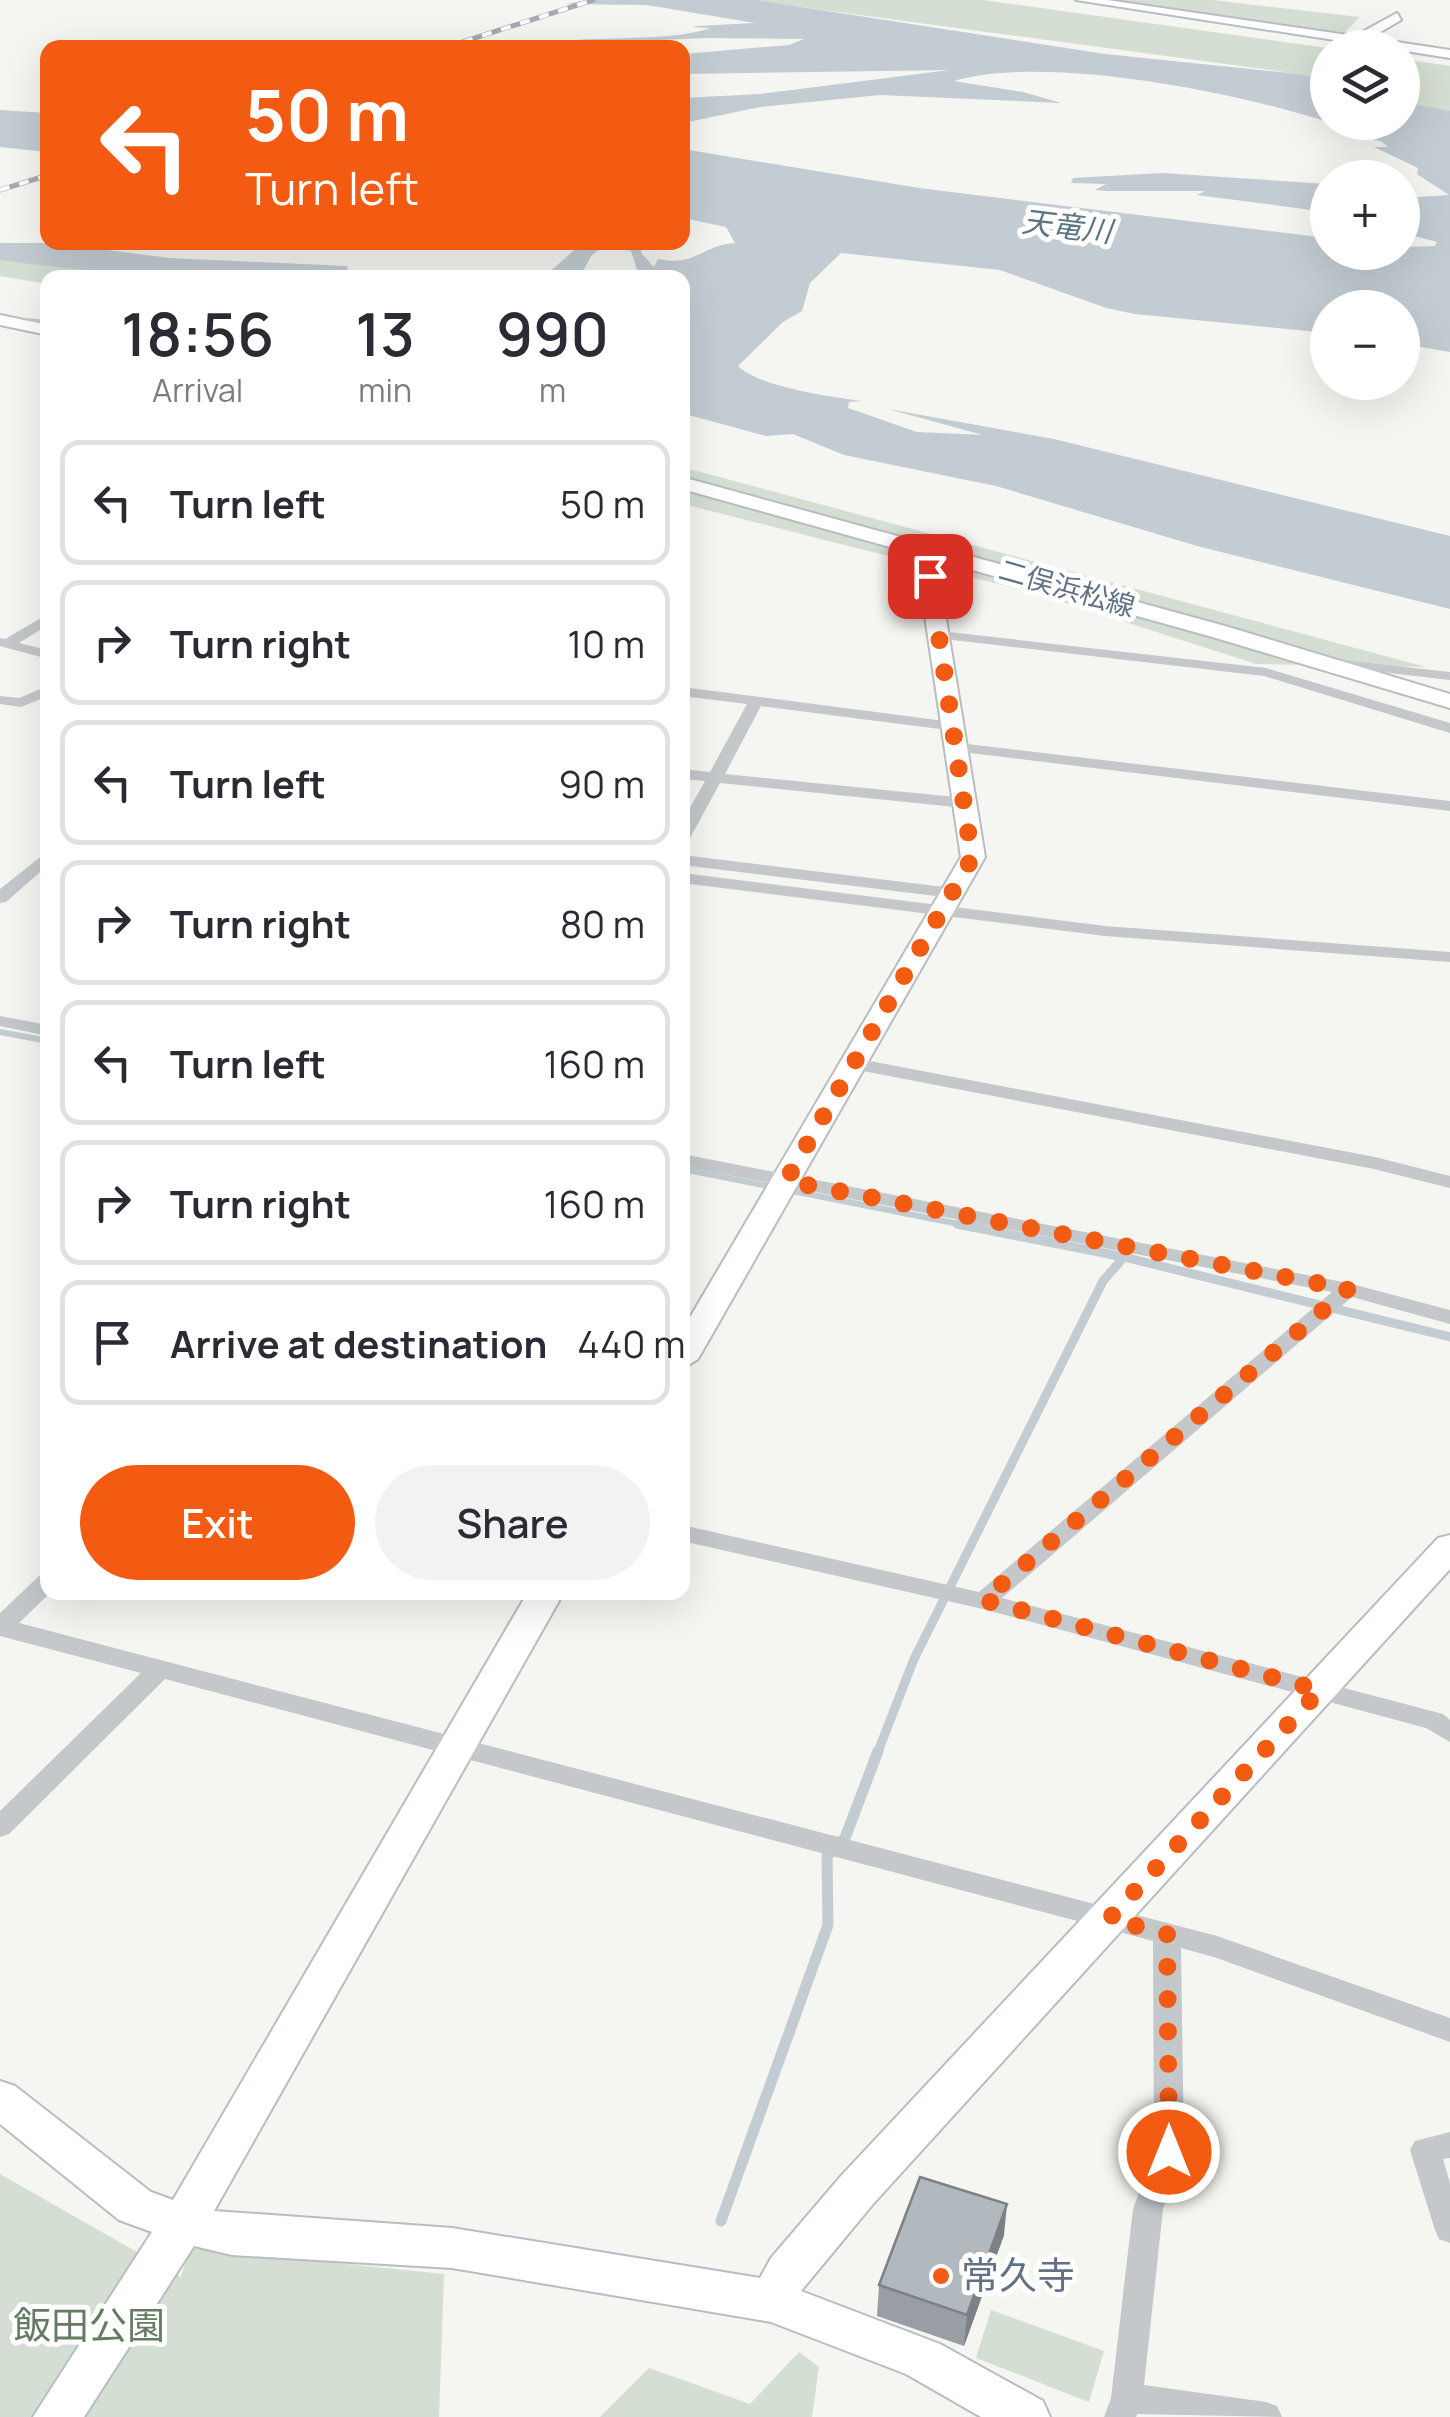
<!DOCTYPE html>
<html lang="en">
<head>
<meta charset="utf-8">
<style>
	body { margin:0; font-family:Manrope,"Noto Sans JP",sans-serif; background:#f2f2f3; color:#2b2b33; height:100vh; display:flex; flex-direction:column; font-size:38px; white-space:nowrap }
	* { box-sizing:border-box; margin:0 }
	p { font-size:32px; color:#7c7c81 }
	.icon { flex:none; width:55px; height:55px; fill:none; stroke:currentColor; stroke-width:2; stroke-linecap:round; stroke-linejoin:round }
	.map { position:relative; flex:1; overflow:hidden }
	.side { position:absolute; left:40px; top:270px; width:650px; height:1330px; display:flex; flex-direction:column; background:#fff; border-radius:20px; box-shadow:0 10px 40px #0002 }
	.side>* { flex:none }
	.hud { position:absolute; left:40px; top:40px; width:650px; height:210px; border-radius:20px; box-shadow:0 10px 40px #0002; background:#f45b12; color:#fff; overflow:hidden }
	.buttons { position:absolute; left:1310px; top:30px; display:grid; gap:20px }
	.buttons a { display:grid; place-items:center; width:110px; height:110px; border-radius:50%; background:#fff; box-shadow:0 10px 40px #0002; font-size:50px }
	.pin { position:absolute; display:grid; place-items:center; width:85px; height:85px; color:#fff; margin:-42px; border-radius:20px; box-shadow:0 5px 15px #0006 }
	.me { position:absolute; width:110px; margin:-55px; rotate:0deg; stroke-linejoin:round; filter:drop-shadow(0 0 8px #0008) }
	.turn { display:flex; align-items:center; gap:35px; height:210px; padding:0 40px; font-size:45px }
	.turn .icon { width:130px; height:130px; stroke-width:2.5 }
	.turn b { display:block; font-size:70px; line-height:85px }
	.eta { display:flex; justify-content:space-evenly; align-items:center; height:170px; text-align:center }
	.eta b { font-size:60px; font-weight:600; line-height:70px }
	.primary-button { display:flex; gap:20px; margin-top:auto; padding:20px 40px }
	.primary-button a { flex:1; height:115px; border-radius:60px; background:#f45b12; color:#fff; font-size:40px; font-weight:600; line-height:115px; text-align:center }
	.primary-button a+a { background:#f2f2f3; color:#2b2b33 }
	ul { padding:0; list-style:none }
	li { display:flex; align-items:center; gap:30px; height:125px; margin:0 20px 15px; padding:0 20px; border:5px solid #e1e1e2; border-radius:20px }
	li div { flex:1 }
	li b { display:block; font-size:38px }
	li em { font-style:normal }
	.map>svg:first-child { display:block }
	.green { fill:#d5ded2 }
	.water { fill:#c2ccd2 }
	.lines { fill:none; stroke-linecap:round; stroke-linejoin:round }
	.stream-far2 { stroke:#c2ccd2; stroke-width:6 }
	.stream-far1 { stroke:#c2ccd2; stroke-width:9 }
	.stream { stroke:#c2ccd2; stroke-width:11 }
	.secondary-casing { stroke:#b8bdc2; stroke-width:4 }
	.street { fill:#c4c8cb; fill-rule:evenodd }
	.secondary { fill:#fff; fill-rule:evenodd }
	.rail-casing { stroke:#a6abb1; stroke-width:5 }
	.rail { stroke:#fff; stroke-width:4; stroke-dasharray:10; stroke-linecap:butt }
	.wall { fill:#989ea3 }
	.shaded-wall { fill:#7c8185 }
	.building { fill:#b1b8be; stroke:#7c8185; stroke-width:2.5 }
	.route { stroke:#f45b12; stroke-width:18; stroke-dasharray:0 32.4 }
	.poi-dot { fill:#f45b12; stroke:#fff; stroke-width:4 }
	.labels { text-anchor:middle; stroke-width:10; stroke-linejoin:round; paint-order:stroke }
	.far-street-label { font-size:28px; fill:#617285; stroke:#fff }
	.far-water-label { font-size:30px; font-style:italic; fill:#5d7583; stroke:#fff }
	.near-poi-label { font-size:38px; fill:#617285; stroke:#fff; text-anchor:start }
	.near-park-label { font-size:38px; fill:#647c61; stroke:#fff }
</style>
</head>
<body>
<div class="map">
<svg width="1450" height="2417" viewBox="0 0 1450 2417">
	<rect width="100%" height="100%" fill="#f5f5f1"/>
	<path class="green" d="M749,0H983L1327,48V82L1300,74Z
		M1075,0H1212L1360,17L1340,37Z
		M1402,59L1450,66V115L1403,102Z
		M0,258L144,277L48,278L47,284L0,276Z
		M682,467L1426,667L1256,664L1038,594L683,504Z
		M0,2174L181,2277L190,2248L444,2274L439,2417H0Z
		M991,2310L1104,2351L1089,2402L976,2358Z
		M799,2352L819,2367L812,2417H600L649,2368L750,2404Z"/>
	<path class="water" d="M589,0H755L1105,54L1300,74L1327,82V122C1236,92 1045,54 954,81L1023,92L1061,103L880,95L760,107L683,123V98L760,94L950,70L683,74V54L789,45L804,39L704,38L511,47C586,33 667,44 710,28L692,27L697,26L755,23L647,5L567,4Z
		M1403,102L1450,111V352L1403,344L1402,308H1328L1327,333L1135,314L1106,308L1000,270L841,253L810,283L802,311L783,322L738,366C759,387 832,397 862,401L849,402L848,408L917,432L983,435L888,409L1054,439L1450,536V609L1197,546L996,486L844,455L793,434L766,436L685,414L682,278L634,277L638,273L631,251L606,244L591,256L580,277H544L582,243H639L642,254L654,267L658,259C696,267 702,245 735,243L726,227L683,218V149L919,188L1327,238L1328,252H1402L1403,247L1435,246L1437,242L1403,233V198L1449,195L1417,174L1418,168L1374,147H1388L1382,142L1330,123L1402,122Z
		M0,110L47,113V152L0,147Z
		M1162,173L1327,184V212L1197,195L1205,191H1105L1095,190L1106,184L1071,183L1073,178Z
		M0,243H54L169,258L347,266L348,272L394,277C258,278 135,279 0,260Z"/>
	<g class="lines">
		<path class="stream-far2" d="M0,1032L48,1041
			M682,1169L969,1226"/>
		<path class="stream-far1" d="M957,1224L1124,1257L1450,1337
			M877,1754L914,1659L1103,1281L1124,1257"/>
		<path class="stream" d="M721,2221L828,1925L827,1856L845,1838L878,1751"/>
		<defs>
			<path id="secondary" d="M1076,0H1107L1355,36L1397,13L1401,20L1370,38L1450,50V58Z
				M0,315L48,325V335L0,325Z
				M682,477L1225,626L1450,694V708L1209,636L682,489Z
				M929,570L939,576L985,857L698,1359L682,1369V1331L961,857L919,576Z
				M1450,1535V1569L873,2204L801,2291L940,2344L1043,2401L1050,2417H981L906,2374L771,2322L452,2268L232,2255L194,2246L84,2417H33L152,2232L119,2220L0,2124V2081L15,2086L151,2192L173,2200L528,1592H564L214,2211L452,2228L760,2278L771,2258L841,2176L1438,1538Z"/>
		</defs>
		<use href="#secondary" class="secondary-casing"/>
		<path class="street" d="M0,316L48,320V326L0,322Z
			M48,614V625L19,643L48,650V659L0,646V638L5,639Z
			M940,631L1266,668L1450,723V733L1264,676L935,638L933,635Z
			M1333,659L1450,672V680L1328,666L1326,663Z
			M48,686V696L21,707L0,704V696L19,698Z
			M682,687L960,723L963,726L955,731L761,706L725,774L965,798L973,803L965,808L720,783L690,838L682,843V822L705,781L682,779V769L710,772L747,704L682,696Z
			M958,743L1450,801V811L953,751V745Z
			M48,851V865L6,902L0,903V889Z
			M682,855L952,888L960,893L952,898L682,865Z
			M682,873L1105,926L1450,952V962L1105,936L682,883Z
			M0,1016L48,1025V1036L0,1026Z
			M854,1058L1375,1157L1450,1176V1188L1374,1169L847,1068L845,1064L847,1060Z
			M682,1154L1348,1283L1450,1310V1324L1352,1297L1002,1598L1443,1714L1450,1720V1742L1426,1728L983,1609L682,1541V1525L979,1592L1332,1292L682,1166Z
			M48,1573V1592H51L19,1623L1217,1936L1450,2018V2042L1214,1957L1181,1948L1184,2152L1163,2209L1144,2385L1266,2402L1277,2406L1282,2417L1137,2414L1136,2417H1104L1111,2398L1133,2209L1154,2152L1153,1941L165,1679L9,1834L0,1837V1811L141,1673L0,1636V1613L40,1575Z
			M1450,2132V2158L1443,2159L1450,2183V2243L1439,2239L1435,2230L1410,2150L1415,2141Z"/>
		<use href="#secondary" class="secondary"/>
		<defs>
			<path id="rail" d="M444,48L593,0
				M0,190L48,175"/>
		</defs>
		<use href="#rail" class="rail-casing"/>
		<use href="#rail" class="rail"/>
	</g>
	<path class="wall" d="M1004,2235L964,2346L877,2316L879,2285Z"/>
	<path class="shaded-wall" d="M1007,2204L1004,2235L964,2346L967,2315Z"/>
	<path class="building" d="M920,2177L1007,2204L967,2315L879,2285Z"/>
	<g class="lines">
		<path class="route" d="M930,576L972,858L786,1181L1348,1289L983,1600L1320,1690L1109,1919L1167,1934L1169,2152"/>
	</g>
	<circle class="poi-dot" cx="941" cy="2276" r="10"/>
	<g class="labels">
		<g class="far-street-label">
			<text transform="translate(1067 588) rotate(16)" y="10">二俣浜松線</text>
		</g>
		<g class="far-water-label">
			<text transform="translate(1067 227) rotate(7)" y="10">天竜川</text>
		</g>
		<g class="near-poi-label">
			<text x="961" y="2289">常久寺</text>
		</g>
		<g class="near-park-label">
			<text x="89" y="2339">飯田公園</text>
		</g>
	</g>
</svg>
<div class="buttons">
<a><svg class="icon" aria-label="layers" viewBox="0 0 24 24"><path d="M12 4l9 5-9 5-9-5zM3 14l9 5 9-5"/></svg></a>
<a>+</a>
<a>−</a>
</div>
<div class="pin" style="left:930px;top:576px;background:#d93025"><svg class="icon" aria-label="arrive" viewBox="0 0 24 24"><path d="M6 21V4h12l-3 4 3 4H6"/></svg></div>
<svg class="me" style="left:1169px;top:2152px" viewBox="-20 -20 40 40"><circle r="17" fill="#f45b12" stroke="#fff" stroke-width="3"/><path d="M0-11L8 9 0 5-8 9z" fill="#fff"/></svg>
<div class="hud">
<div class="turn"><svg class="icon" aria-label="left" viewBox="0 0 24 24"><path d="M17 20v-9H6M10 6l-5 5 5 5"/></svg><div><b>50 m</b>Turn left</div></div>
</div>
<section class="side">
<div class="eta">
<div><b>18:56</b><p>Arrival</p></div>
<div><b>13</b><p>min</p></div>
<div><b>990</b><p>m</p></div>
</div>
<ul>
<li><svg class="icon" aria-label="left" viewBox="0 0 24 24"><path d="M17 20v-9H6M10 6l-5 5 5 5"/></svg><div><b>Turn left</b></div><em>50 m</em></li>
<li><svg class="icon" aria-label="right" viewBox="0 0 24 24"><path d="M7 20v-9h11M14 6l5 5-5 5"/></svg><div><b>Turn right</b></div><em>10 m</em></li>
<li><svg class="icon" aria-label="left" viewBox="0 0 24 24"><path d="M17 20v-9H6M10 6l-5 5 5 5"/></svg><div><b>Turn left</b></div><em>90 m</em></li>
<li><svg class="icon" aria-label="right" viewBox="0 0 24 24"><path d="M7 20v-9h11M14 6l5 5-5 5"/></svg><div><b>Turn right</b></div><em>80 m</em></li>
<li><svg class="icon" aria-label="left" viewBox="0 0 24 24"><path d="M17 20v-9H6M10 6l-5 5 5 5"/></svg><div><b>Turn left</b></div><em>160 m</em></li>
<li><svg class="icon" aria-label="right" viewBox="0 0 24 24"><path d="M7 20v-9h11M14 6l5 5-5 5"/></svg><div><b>Turn right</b></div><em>160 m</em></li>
<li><svg class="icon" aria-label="arrive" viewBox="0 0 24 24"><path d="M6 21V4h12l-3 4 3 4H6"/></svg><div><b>Arrive at destination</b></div><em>440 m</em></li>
</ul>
<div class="primary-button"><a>Exit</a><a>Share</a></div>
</section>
</div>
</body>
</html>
